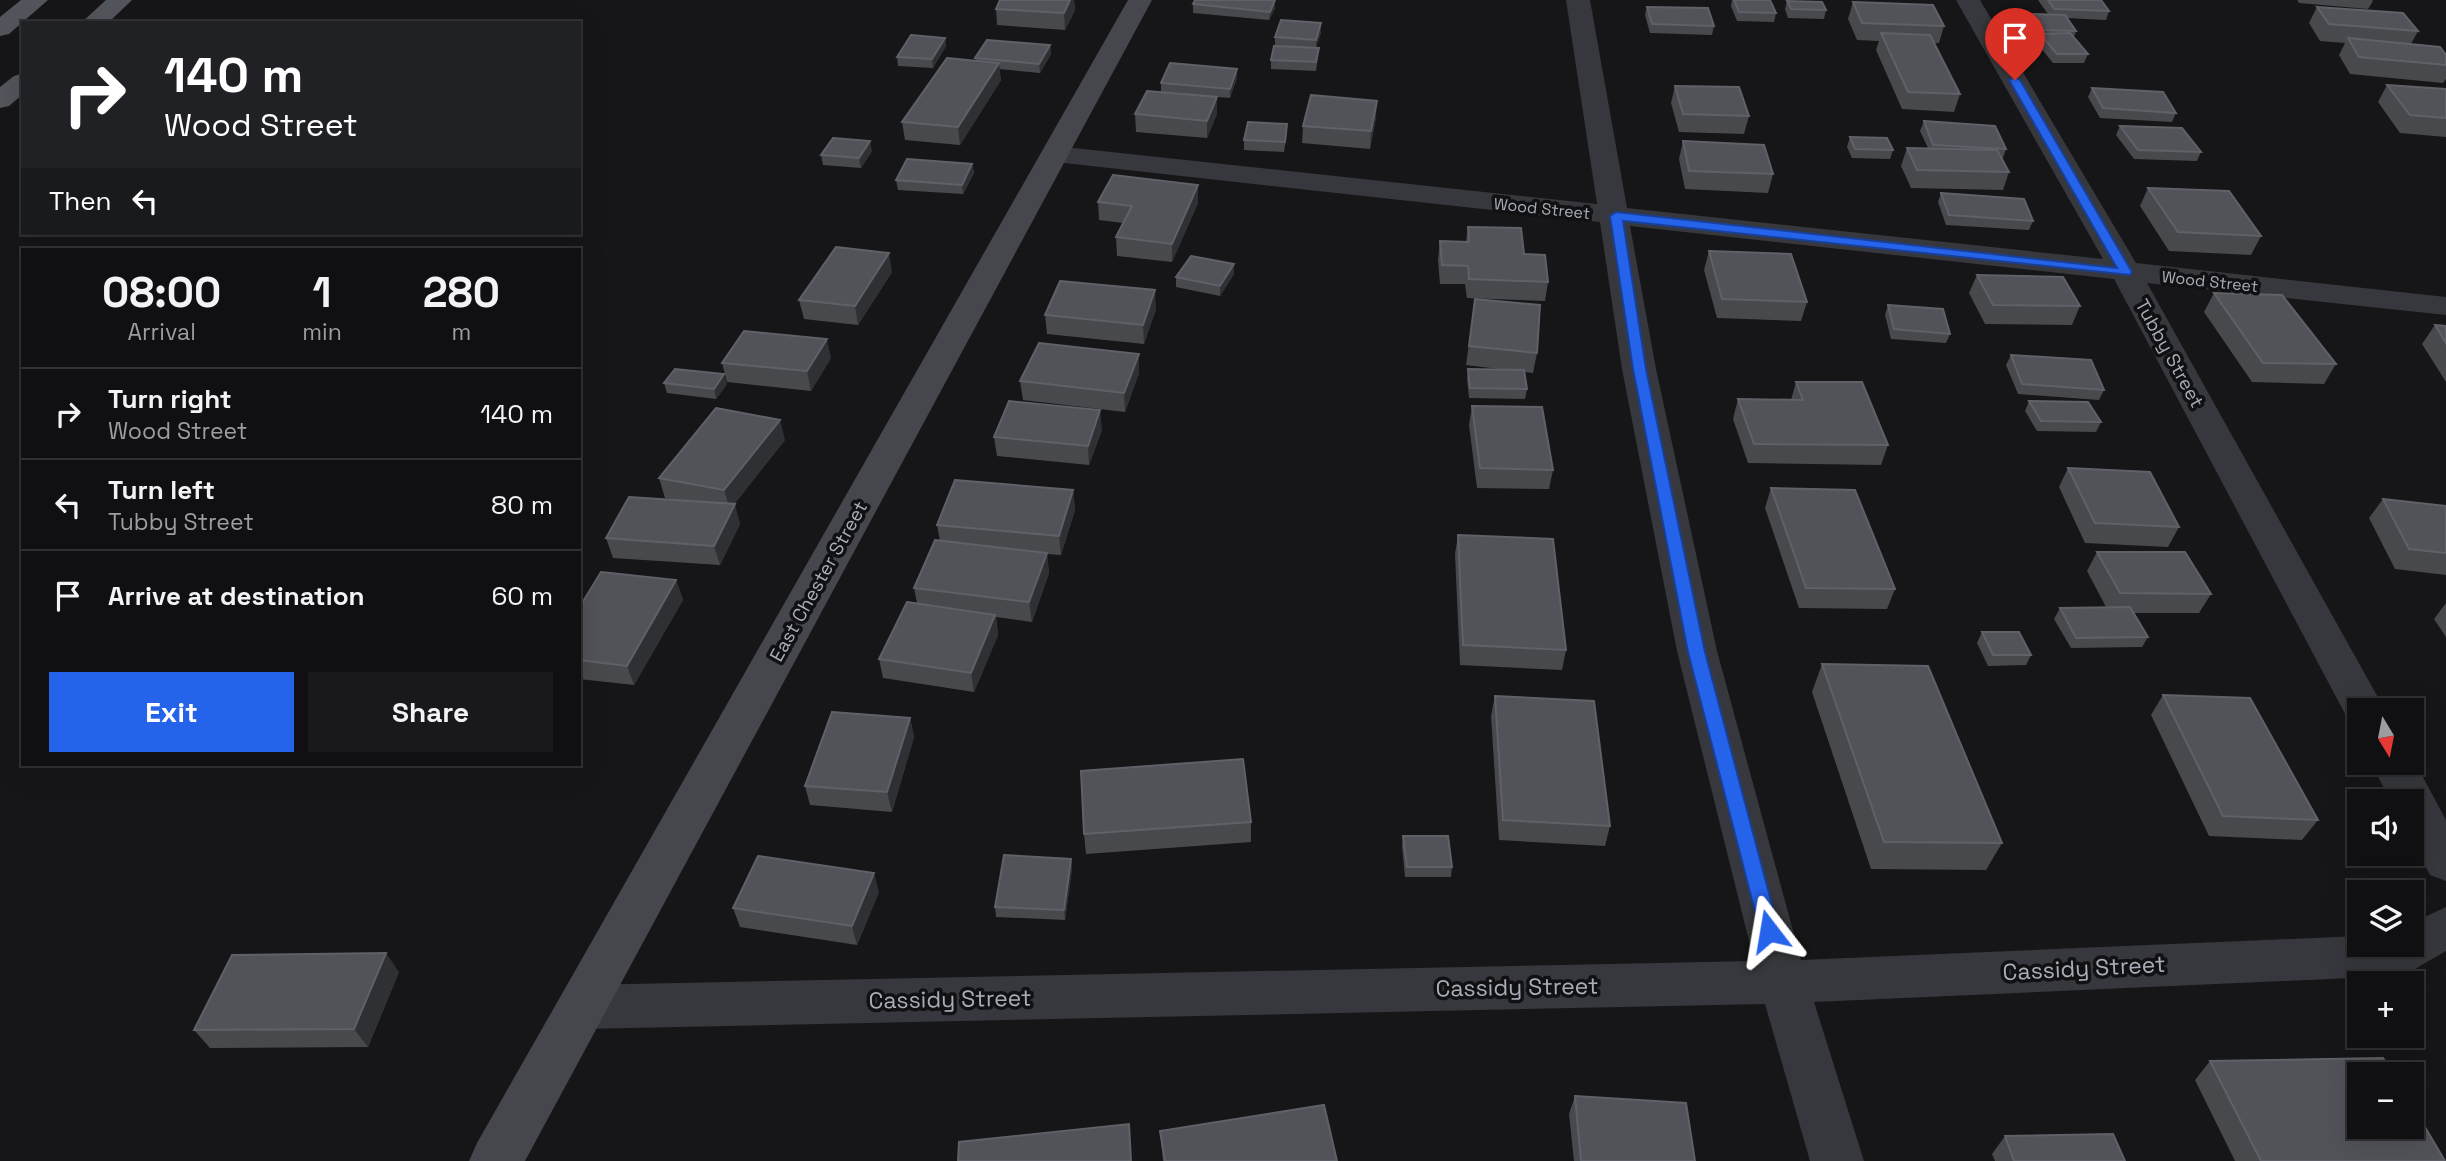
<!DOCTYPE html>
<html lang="en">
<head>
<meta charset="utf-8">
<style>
	body { margin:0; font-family:"Space Grotesk",sans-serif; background:#19191b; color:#f1f3f6; height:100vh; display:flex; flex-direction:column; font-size:26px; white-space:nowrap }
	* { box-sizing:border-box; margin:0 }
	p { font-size:23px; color:#9c9d9f }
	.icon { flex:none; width:38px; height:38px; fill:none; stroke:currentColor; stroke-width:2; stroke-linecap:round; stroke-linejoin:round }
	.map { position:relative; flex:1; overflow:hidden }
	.side { position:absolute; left:21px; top:248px; width:560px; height:518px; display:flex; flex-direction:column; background:#101012; border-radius:0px; box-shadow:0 7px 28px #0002,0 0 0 2px #303032 }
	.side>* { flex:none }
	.top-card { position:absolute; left:21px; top:21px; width:560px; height:214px; border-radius:0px; box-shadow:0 7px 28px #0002,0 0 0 2px #303032; background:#202124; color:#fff; overflow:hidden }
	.needle { width:46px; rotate:170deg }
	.tools { position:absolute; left:2347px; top:698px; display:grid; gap:14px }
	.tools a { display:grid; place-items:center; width:77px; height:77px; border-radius:0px; background:#101012; box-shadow:0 7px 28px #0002,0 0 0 2px #303032; font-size:35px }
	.pin { position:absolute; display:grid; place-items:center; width:60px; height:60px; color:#fff; margin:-72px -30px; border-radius:50% 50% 50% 0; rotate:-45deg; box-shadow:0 0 7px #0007 }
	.pin .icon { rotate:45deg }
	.me { position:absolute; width:77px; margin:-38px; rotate:346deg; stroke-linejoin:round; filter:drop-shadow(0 0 5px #0008) }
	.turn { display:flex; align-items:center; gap:24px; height:147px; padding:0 28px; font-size:32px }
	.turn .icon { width:91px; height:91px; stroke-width:2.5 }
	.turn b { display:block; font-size:49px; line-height:60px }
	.then { display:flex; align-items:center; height:66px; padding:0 28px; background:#0003; gap:14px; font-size:26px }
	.eta { display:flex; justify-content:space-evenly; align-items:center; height:119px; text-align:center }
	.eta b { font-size:42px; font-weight:600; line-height:49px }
	.cta { display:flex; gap:14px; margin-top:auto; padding:14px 28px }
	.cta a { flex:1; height:80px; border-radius:0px; background:#2563eb; color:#fff; font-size:28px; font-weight:600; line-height:80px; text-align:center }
	.cta a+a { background:#19191b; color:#f1f3f6 }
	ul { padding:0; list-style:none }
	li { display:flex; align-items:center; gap:21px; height:91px; padding:0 28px; border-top:2px solid #303032 }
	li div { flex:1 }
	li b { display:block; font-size:26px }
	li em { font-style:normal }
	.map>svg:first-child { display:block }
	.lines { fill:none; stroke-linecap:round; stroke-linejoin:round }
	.minor { fill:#37383d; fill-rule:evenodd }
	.secondary { fill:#45474d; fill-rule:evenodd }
	.primary { fill:#53555c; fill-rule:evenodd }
	.wall { fill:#47494d }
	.shaded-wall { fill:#2f3033 }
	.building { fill:#525359; stroke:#5f6168; stroke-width:2 }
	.route { fill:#2563eb; stroke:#184099; stroke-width:2 }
	.labels { text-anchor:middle; stroke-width:7; stroke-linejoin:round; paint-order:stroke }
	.far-street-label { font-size:16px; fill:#a8adb8; stroke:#111113 }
	.street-label { font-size:19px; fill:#a8adb8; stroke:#111113 }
	.near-street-label { font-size:23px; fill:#a8adb8; stroke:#111113 }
</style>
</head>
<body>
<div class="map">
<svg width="2446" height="1161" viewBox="0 0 2446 1161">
	<rect width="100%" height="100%" fill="#161618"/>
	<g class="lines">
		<path class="minor" d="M1566,0H1590L1627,208L2103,259L1956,0H1980L2136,263L2446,297V315L2147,283L2385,710H2359V724L2349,721L2343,710L2114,279L1630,226L1656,369L1717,651L1801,960L2359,936V945H2412V923L2446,907V951L2413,970L2396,976L1814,1002L1864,1161H1810L1765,1004L581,1029L564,1022L556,1007L564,992L581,985L1754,961L1677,651L1622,369L1600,222L1055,162L1045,160L1041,154L1045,148L1055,146L1597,204Z
			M2412,757L2446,820V881L2430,875L2412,840V802H2391L2371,763H2412Z"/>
		<path class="secondary" d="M1128,0H1152L525,1161H469L477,1143Z"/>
		<path class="primary" d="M21,0H48L9,34L0,36V17Z
			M106,0H132L108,23H81Z
			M23,73V94L9,106L0,108V87L14,76Z"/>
	</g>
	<path class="wall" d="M1000,0H1074L1075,10L1065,30L997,25L996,9Z
		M1732,0H1770L1776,13L1774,22L1737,21L1731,6Z
		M2038,0H2101L2109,11L2106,20L2067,18L2076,31L2074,37L2088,54L2084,63H2053L2036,42L2038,38L2026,22L2029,14H2048Z
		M2297,0H2372L2373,1L2368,9L2299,3Z
		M1787,1L1826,10L1824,19L1788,18L1785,9Z
		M1853,2L1944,26L1939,43H1934L1960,94L1954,112L1902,109L1876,50L1879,41L1857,40L1848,19Z
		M1193,4L1275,8L1269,20L1193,13Z
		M1647,7L1714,26L1712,35L1650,33L1645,15Z
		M2317,7L2418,31L2411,44L2446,55V79L2443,83L2350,74L2339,55L2345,43L2320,41L2309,23Z
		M1321,23V32L1316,48L1318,57L1316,71L1271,69V60L1275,46V37Z
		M945,38L946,46L933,68L898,66L897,57Z
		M1050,45L1051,54L1040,73L999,69L1001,80L960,145L905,140L902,122L976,61L975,58Z
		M1237,78L1230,98L1161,92V83Z
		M2387,85L2446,89V137L2400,133L2378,102Z
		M1675,86L1749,116L1744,134L1679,132L1671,103Z
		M2092,88L2176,113L2172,122L2100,118L2088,97Z
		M1217,97V114L1207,138L1136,132L1135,114Z
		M1376,118L1370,149L1302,143L1303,126Z
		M1924,121L2006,149L2003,158H2002L2009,172L2003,190L1911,188L1901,166L1907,148H1928L1920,131Z
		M2120,126L2201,152L2197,161L2134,159L2116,135Z
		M1287,133L1284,152L1244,150V140Z
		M1850,137L1893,150L1890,159L1852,158L1847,147Z
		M1683,141L1773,174L1768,193L1685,189L1679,159Z
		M872,151L861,168L823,165L821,155Z
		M972,164L974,173L963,194L898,190L896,180Z
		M2148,188L2261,236L2251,255L2169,251L2140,206Z
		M1941,193L2033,221L2029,230L1946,225L1938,202Z
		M1098,202L1198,203L1172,262L1117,256L1116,237L1123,223L1099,220Z
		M1468,227L1524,254L1548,282L1545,301L1467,298L1465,284H1440L1438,260L1440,241L1466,242Z
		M1709,251L1807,302L1801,321L1717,318L1704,270Z
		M1234,264V274L1220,296L1176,287V277Z
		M892,272L858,325L804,319L799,300Z
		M1977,275L2080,306L2072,325L1985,324L1969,293Z
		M2214,293L2336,364L2324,384L2252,382L2204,312Z
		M1475,299L1537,353L1533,373L1524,372L1527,389L1525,399L1469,398L1467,379L1468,369L1507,370L1466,365Z
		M1888,305L1950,334L1946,343L1891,339L1885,315Z
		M1156,309L1144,344L1047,334L1045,315Z
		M2435,325L2446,326V382L2422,344Z
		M2011,355L2104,390L2099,400L2018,394L2006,365Z
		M831,358L811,391L727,382L722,363Z
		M1139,373L1125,412L1023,400L1020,381Z
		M1796,382L1888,445L1881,465L1748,463L1733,419L1738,399L1791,400Z
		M664,383L727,384L716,399L667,393Z
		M2029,401L2101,422L2096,432L2037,431L2025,411Z
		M1472,406L1553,470L1549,489L1477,488L1469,425Z
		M1102,430L1089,465L997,456L994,437Z
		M785,440L734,504L740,524L720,565L613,558L606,538L681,501L665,498L659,478Z
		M2068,468L2179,527L2168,547L2085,543L2059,487Z
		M1771,488L1895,589L1887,609L1799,608L1765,508Z
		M1073,490L1075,510L1061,555L1047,554L1049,573L1032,622L996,617L998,635L974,692L883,678L879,659L917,603L914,588L940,541L937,525Z
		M2383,499L2446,506V575L2395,569L2369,518Z
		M1458,535L1566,650L1562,670L1460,665L1455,554Z
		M2097,552L2211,594L2199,613H2133L2148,637L2142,647L2071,648L2054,619L2060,608L2106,607L2087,571Z
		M676,580L683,600L634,685L579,679V608Z
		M2446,603V637L2434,619Z
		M1982,632L2031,655L2026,665L1988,666L1977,643Z
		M1822,664L2002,843L1986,870L1871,869L1812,692Z
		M2163,695L2318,820L2302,840L2209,836L2151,715Z
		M1495,696L1610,826L1605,846L1499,840L1491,716Z
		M910,718L914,737L892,812L810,805L805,786Z
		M1251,822V842L1086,854L1084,834Z
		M1403,836L1452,867L1451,877H1405L1402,846Z
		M1071,859L1072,869L1065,920L996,917L995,907Z
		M879,892L857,945L740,927L733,908Z
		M399,972L368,1047L210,1048L194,1030Z
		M2210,1061L2445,1161H2235L2195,1080Z
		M1575,1096L1695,1161H1574L1569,1114Z
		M1160,1131L1337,1161H1163Z
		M2005,1136L2125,1161H1995L1992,1154Z"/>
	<path class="shaded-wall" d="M1070,0H1074L1075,10L1065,30L1064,13Z
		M1275,0V8L1269,20L1270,12Z
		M1321,23V32L1316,49V40Z
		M945,38L946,46L933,68L932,59Z
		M1050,45L1051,54L1040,73L1039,64Z
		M999,63L1001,80L960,145L958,127Z
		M1237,69V78L1230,98V89Z
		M1217,97V114L1207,138V121Z
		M1377,101L1376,118L1370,149L1371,131Z
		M870,141L872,151L861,168L859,158Z
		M972,164L974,173L963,194L962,185Z
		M1198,185V203L1172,262V244Z
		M889,253L892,272L858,325L855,306Z
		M1234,264V274L1220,296V286Z
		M1155,290L1156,309L1144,344L1143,325Z
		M827,339L831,358L811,391L807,371Z
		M1139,354V373L1125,412L1124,393Z
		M724,374L727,384L716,399L714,389Z
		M1100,410L1102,430L1089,465L1088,446Z
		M780,420L785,440L730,510L724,490Z
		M1073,490L1075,510L1061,555L1059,536Z
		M735,504L740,524L720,565L714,546Z
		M1047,553L1049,573L1032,622L1029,602Z
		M676,580L683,600L634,685L627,666Z
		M995,615L998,635L974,692L971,673Z
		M910,718L914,737L892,812L887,792Z
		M1071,859L1072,869L1065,920L1064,910Z
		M874,873L879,892L857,945L852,926Z
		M386,953L399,972L368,1047L354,1029Z"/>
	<path class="building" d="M1000,0H1070L1064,13L996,9Z
		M1195,0H1275L1270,12L1193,4Z
		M1734,0H1770L1776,13L1739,12Z
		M2048,0H2101L2109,11L2054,9Z
		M1787,1L1822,2L1826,10L1791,9Z
		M1853,2L1933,5L1944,26L1862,23Z
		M1647,7L1708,8L1714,26L1652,24Z
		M2317,7L2403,13L2418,31L2329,24Z
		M2029,14L2065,15L2076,31L2040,30Z
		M1281,20L1321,23L1316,40L1275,37Z
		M1881,33L1930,35L1960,94L1908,92Z
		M2070,33L2088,54H2057L2040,34Z
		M911,35L945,38L932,59L897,57Z
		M2348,38L2440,47L2446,55V65L2359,57Z
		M987,40L1050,45L1039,64L975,58Z
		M1274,46L1319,48L1316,62L1271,60Z
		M947,58L999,63L958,127L902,122Z
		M1170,63L1237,69L1230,89L1161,83Z
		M2387,85L2446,89V118L2410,115Z
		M1675,86L1739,87L1749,116L1683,114Z
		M2092,88L2163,92L2176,113L2103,108Z
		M1147,91L1217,97L1207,121L1135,114Z
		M1311,95L1377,101L1371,131L1303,126Z
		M1924,121L1995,126L2006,149L1933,145Z
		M1248,122L1287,124L1285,142L1244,140Z
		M2120,126L2182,128L2201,152L2138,150Z
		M1850,137L1887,138L1893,150L1855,149Z
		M833,138L870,141L859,158L821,155Z
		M1683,141L1764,145L1773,174L1689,171Z
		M1907,148L1997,150L2009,172L1917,170Z
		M907,159L972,164L962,185L896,180Z
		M1113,175L1198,185L1172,244L1116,237L1132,206L1098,202Z
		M2148,188L2229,191L2261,236L2178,232Z
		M1941,193L2024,199L2033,221L1949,215Z
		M1468,227L1521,228L1524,254L1545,255L1548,282L1469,279L1468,266L1442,265L1440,241L1469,242Z
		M836,247L889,253L855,306L799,300Z
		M1709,251L1791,254L1807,302L1722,299Z
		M1191,256L1234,264L1220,286L1176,277Z
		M1977,275L2063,277L2080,306L1993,305Z
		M1060,281L1155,290L1143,325L1045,315Z
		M2214,293L2282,295L2336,364L2263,363Z
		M1475,299L1540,305L1537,353L1469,346Z
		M1888,305L1943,309L1950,334L1894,329Z
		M2435,325L2446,326V343Z
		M744,331L827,339L807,371L722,363Z
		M1039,343L1139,354L1124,393L1020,381Z
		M2011,355L2091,360L2104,390L2022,384Z
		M675,369L724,374L714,389L664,383Z
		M1468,369L1524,370L1527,389L1470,388Z
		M1796,382H1862L1888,445L1754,444L1738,399L1803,400Z
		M1009,401L1100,410L1088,446L994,437Z
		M2029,401L2088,402L2101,422L2041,421Z
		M1472,406L1542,407L1553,470L1480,468Z
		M716,408L780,420L724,490L659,478Z
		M2068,468L2150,472L2179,527L2095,523Z
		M955,480L1073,490L1059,536L937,525Z
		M1771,488L1855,490L1895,589L1806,588Z
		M629,497L735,504L714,546L606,538Z
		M2383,499L2446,506V553L2409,549Z
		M1458,535L1553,539L1566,650L1463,645Z
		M935,540L1047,553L1029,602L914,588Z
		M2097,552H2185L2211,594L2120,593Z
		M601,572L676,580L627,666L579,660V608Z
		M907,602L995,615L971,673L879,659Z
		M2130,607L2148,637L2076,638L2060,608Z
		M1982,632H2019L2031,655H1993Z
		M1822,664L1928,666L2002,843L1884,842Z
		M2163,695L2250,698L2318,820L2223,816Z
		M1495,696L1594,701L1610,826L1503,820Z
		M832,712L910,718L887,792L805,786Z
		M1243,759L1251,822L1084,834L1081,771Z
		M1403,836H1448L1452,867H1407Z
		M1004,855L1071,859L1064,910L995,907Z
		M758,856L874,873L852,926L733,908Z
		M386,953L354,1029L194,1030L232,955Z
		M2383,1058L2393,1074H2359V1127H2412V1105L2445,1161H2261L2210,1061Z
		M1575,1096L1686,1103L1695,1161H1581Z
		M1324,1105L1337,1161H1165L1160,1131Z
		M1129,1124L1131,1161H958L959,1142Z
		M2113,1134L2125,1161H2014L2005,1136Z"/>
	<path class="route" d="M2015,77L2020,80L2132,272L2130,275L1623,221L1646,369L1705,652L1779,931L1776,937L1769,939L1763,937L1760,931L1688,652L1633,369L1610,216L1616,212L2117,268L2009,80Z"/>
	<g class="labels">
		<g class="far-street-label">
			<text transform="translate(1542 208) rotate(6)" y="6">Wood Street</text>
			<text transform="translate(2210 281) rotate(6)" y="6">Wood Street</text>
		</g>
		<g class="street-label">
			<text transform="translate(2170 353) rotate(61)" y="7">Tubby Street</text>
			<text transform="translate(818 581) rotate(-61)" y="7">East Chester Street</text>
		</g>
		<g class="near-street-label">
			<text transform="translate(2084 968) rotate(-3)" y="8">Cassidy Street</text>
			<text transform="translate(1517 987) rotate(-1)" y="8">Cassidy Street</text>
			<text transform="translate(950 999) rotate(-1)" y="8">Cassidy Street</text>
		</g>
	</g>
</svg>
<div class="tools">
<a><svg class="needle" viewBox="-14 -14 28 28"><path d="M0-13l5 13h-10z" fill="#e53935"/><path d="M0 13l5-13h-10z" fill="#9c9d9f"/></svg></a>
<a><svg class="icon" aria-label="sound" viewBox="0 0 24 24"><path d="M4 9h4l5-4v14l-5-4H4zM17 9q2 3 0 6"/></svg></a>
<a><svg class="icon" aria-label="layers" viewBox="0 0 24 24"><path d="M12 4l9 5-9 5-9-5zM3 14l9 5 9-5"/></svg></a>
<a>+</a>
<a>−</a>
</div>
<div class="pin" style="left:2015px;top:80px;background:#d93025"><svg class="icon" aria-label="arrive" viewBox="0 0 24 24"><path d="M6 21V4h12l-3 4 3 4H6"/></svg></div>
<svg class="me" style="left:1769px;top:931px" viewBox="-20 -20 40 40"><path d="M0-17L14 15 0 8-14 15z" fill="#2563eb" stroke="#fff" stroke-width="4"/></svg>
<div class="top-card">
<div class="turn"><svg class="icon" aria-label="right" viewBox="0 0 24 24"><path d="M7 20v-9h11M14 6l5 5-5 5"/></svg><div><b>140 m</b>Wood Street</div></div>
<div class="then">Then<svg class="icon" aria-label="left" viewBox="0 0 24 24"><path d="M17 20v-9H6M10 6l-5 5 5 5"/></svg></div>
</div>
<section class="side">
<div class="eta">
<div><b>08:00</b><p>Arrival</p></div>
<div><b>1</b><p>min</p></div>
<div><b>280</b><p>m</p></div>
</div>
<ul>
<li><svg class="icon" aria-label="right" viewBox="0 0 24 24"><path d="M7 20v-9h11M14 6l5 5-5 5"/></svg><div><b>Turn right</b><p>Wood Street</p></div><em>140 m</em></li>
<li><svg class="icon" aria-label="left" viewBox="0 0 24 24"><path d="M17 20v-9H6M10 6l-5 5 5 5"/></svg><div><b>Turn left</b><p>Tubby Street</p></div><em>80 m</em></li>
<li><svg class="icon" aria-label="arrive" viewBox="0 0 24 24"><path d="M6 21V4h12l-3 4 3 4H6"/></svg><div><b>Arrive at destination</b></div><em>60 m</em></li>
</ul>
<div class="cta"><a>Exit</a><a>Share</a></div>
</section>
</div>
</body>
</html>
